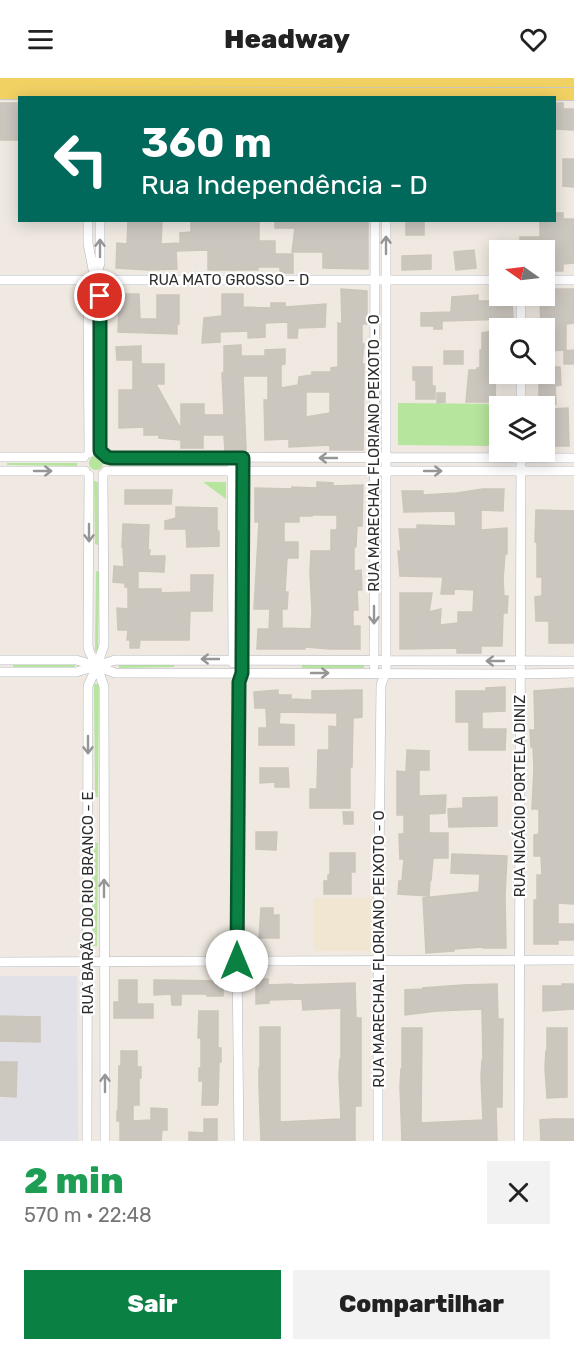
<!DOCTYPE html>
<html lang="pt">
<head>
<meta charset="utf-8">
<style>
	body { margin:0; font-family:Rubik,sans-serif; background:#f2f2f2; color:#222; height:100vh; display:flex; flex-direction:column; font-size:22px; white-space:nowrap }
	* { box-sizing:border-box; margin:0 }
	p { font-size:20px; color:#767676 }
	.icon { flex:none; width:33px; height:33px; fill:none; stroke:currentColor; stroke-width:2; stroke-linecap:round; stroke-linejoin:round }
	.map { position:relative; height:1063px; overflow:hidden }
	.side { display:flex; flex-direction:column; background:#fff; flex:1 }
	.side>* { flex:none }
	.guide { position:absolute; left:18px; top:18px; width:538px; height:126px; border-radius:0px; box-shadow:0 3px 15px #0003; background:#00695c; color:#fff; overflow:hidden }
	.needle { width:39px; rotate:284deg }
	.tools { position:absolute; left:489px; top:162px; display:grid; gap:12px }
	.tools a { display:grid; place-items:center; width:66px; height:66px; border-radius:0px; background:#fff; box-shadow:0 3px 15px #0003; font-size:30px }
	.pin { position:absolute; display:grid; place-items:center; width:51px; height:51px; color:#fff; margin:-26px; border:3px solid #fff; border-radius:50%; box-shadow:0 2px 6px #0007 }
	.me { position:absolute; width:66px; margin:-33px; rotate:0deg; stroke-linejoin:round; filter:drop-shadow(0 0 4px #0008) }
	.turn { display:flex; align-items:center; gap:21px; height:126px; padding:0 24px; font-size:27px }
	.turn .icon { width:78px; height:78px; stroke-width:2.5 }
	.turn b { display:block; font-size:42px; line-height:51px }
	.round { display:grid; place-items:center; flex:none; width:63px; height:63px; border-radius:0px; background:#f2f2f2 }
	.overview { display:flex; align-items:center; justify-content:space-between; height:102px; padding:0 24px }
	h1 { font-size:36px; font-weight:800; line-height:45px; color:#1e9e55 }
	.action { display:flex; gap:12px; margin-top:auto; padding:12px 24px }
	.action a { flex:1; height:69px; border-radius:0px; background:#0b8043; color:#fff; font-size:24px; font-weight:800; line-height:69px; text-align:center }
	.action a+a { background:#f2f2f2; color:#222 }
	header { display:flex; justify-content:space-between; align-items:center; height:78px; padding:0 24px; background:#fff; font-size:27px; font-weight:800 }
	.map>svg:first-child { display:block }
	.industrial { fill:#e3e1e8 }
	.education { fill:#f0e6d1 }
	.green { fill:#b6e59e }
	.building { fill:#cbc7bf; stroke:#cbc5ba; stroke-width:1.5; fill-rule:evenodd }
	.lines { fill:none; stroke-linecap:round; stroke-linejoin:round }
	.minor-casing { stroke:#b4b7c1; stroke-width:10 }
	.major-casing { stroke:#c9c9c9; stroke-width:14 }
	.minor { stroke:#fff; stroke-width:9 }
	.major { stroke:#f2d163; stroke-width:12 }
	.oneway { stroke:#969696 }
	.route-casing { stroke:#07532c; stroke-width:15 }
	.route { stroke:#0b8043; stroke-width:10 }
	.labels { text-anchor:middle; stroke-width:4.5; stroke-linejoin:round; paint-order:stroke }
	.street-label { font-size:15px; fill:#2e2e2e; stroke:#fff }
</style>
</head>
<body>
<header><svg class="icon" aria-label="menu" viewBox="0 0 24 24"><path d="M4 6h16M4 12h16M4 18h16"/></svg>Headway<svg class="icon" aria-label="heart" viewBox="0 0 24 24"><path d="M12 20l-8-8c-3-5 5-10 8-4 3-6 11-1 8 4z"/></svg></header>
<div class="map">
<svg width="574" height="1063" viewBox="0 0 574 1063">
	<rect width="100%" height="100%" fill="#efe9e1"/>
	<path class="industrial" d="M0,898H77L78,1063H0Z"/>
	<path class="education" d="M314,820H374L375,873H314Z"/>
	<path class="green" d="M398,325L512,326V328H500L499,368L398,367Z
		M89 385a7 7 0 1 1 14 0a7 7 0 1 1-14 0Z
		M7,385H77V388L7,387Z
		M94,403L98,404V467L95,466Z
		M203,404H226V421Z
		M96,493L99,494L98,573H95Z
		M13,586L75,587V590L13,589Z
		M174,586V589L119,590V587Z
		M302,587H364V590H302Z
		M94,606H99L98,719H95Z
		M94,764L98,765L97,868H93Z"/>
	<path class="building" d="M0,25H20V62H0Z
		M555,25H563V31H574V52L555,51Z
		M563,81H574V109L563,108Z
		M555,135H563V141H574V185L563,186V193H544V172H520V159H540V142H555Z
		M128,142H162L161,166L180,165V155L191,154V142H259V163H275V176H293V195H280V189H258V192H208V172L176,173L177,191L149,192L116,190L117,165L127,166Z
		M275,142H368V191L323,190V174H292L295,150H275Z
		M406,142H424V157H406Z
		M474,172L476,190L456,192L454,174Z
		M431,177V191L402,192V178Z
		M341,211L367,213V246H362V266H364L362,286H364L363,372H330V367L289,369V361L265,362L264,322H268V298H243L246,372L225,373L224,357H203V370H181V362L159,360V357H144V349L119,350V312H133V282H117L116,269L141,268V286H164V306H156L181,351V326H204V337H224L222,295H224V268L241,267V278H265V272L285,271V286L281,287V310L298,307L299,299L312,297V294H331V290L338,289V245L342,246ZM306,314H330V335L306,339Z
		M544,211H574V245L566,246V272L544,273V250H541L540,218H544Z
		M115,216H139L140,241H157V217H179V246H177V256L118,254L119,228L116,229Z
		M222,216H243V229L271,230V225H285V229L326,226L325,249L298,250L297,260H288V244L265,245V259L248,260V253L220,254V264L202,265L204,240L222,238Z
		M478,217V223H512L513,241L442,243V251H434V248H421V235L451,234L452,219Z
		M500,252V285H496L495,324H466L469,292H477V290H480V272H482V255Z
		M574,272V286H564V273Z
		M444,273H463V286H444Z
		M413,289H432V308H435V321H416V302H413Z
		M544,289H560L561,307L555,308L556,326L539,327V296H544Z
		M437,315H445V324L437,325Z
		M568,330L569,368H544V345H552V331Z
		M317,404L333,405V408L363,407L362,448H357L356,469H354V493L361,492L362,512H357L358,532H353V548H360V571H330L305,569V571H257L258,551H269L270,531H254L259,444H255V410L292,411V409L317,410ZM312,437H337V452H331V473H311L310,495L312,533L311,551L282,550V531H287L288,514H285L287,480H298V464H284V444H299V438H312Z
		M483,411H504L503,433L481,432V452L507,450V476H505L503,501L504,518H508L507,535H503L502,568H481V575H457V570L400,571V515H432L429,534L441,531L440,547L458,545V534H473L474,512L454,511V516H441L443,499L400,498L398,473H401L399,451H417V447L456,448L455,433L404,434L402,413H423V417L457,415Z
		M125,412H172L171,426H125Z
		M176,429L217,430V453H219V468L187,469L186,451H165V443L176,440Z
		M536,432L574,433V565H549V543H536L535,519L542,518V499H537V464H535Z
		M123,446L149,447L148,472H150L149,478H165L164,494L138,493V511H161V515L191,514V497H213L212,533H190L189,562H140L139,570H130V562H127L128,552H118L117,530L128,531V509H125V505L113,504L114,488L124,489L123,469H122Z
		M505,609V633L482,634V651H506L505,672H469V644H456V613H486V610Z
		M574,610V826L558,825V846H574V862H558V866H534V822H537V797H542L541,778H534V757L539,756V731H532L534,690L533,669H531L530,652H535L534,613Z
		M278,612V617H291V621L312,622V613L362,612V639L353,640L352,689H350V730H310V711H317L318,672H329V648L337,649V635L280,634L279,646L294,647V667H259V650H267L266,630H255L254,614Z
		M407,672L429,673V692H419V718L446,717L445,735L429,736V755H448V780H433L431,802H430L429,818L398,816L399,803H402L404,781H400L399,756H404V737H397V693L406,694Z
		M260,690H288L289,709H275V704L260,705Z
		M497,719V748L449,749L448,731L463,730V720Z
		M343,734H353V746H344Z
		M256,754H277L276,772L256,771Z
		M330,775H355V794H351V816H324V803H328V797H330Z
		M452,776L507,778L505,818L506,870H483V869L454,871V873L426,875L423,820L479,814L480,796L451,795Z
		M261,830H273V837H279V860H259Z
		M256,901H268V907L292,906V907L355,905L356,940H361V1028H355V1063H261L259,1007V990H260V949H280V1044L341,1041L339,997L340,981H341V930L303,932L302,921L269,922V925L256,926Z
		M119,902H137V926H153V940H114V924H119Z
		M154,902L223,903V918H207V916H181V927H172L171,916L154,917Z
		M497,906L498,941H503L502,1029H496L497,1063H402L400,1008L401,991H402V950H422L421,1045L483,1042L481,999L482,982H483L482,931L437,933L405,937V912L424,911L423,910L463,907Z
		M562,906H574V931L543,933V908H562Z
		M199,933H218V970H221V984H219L218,1025H217V1027H202L203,1003H199V990H201V960H198Z
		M0,938L40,939V964L0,963Z
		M547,950H567V1019L547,1020L545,989L546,973H547Z
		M121,973H137V989H141V1000H139V1027H133V1043L151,1042V1030L167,1031V1052H162L161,1063H120V1043H117V1033H118L119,988H121Z
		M0,984H17L16,1019L0,1018Z
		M204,1041H217V1063H189V1054L204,1055Z
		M553,1041H574V1063H541L540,1042Z"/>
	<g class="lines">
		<defs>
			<path id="minor" d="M88,142V165L95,202L88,218L89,375
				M0,202H500
				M544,202H574
				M521,250V218
				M521,328V296
				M100,373V217L95,202L100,185V142
				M0,379H84
				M107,379L574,380
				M232,380L233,585
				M0,393H85
				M106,393H574
				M103,396L104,567L97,588L104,609L105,1063
				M0,582H76L97,588L115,582L574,583
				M374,588L375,142
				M0,594H76L97,588L115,595L520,596L574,595
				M0,884L574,882
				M87,1063L88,608L97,588L89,573L88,568L89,397
				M239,1063L237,883L239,604L242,595V581L243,380
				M378,1063V873L381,607L386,594V142
				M519,1063L521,374"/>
			<path id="major" d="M0,3H574
				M0,15L574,16"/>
		</defs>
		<use href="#minor" class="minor-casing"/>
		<use href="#major" class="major-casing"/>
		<use href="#minor" class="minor"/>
		<use href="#major" class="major"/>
	</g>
	<defs><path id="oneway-shaft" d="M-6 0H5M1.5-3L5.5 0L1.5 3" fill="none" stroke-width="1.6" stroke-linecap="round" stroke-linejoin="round" transform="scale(1.5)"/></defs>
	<g class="oneway">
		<use href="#oneway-shaft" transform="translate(386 167) rotate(-90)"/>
		<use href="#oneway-shaft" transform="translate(100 170) rotate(-90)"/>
		<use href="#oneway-shaft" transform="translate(328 380) rotate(-180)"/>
		<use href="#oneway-shaft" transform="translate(43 393)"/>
		<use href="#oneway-shaft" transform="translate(433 393)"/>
		<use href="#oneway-shaft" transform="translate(89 455) rotate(90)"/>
		<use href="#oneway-shaft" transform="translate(374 537) rotate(90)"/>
		<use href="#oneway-shaft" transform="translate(210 581) rotate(180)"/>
		<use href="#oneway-shaft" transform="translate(495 583) rotate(-180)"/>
		<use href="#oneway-shaft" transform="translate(320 595)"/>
		<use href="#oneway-shaft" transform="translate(88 667) rotate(90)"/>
		<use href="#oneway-shaft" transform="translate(104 810) rotate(-90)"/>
		<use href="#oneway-shaft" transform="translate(105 1005) rotate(-90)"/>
	</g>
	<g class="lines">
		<defs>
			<path id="route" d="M100,218V373L107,379L111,380H243L242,581V595L239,604L237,883"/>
		</defs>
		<use href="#route" class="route-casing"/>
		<use href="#route" class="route"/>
	</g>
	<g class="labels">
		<g class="street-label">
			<text x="229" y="207">RUA MATO GROSSO - D</text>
			<text transform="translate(374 375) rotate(-90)" y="5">RUA MARECHAL FLORIANO PEIXOTO - O</text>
			<text transform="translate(520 718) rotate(-90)" y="5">RUA NICÁCIO PORTELA DINIZ</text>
			<text transform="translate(88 825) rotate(-90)" y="5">RUA BARÃO DO RIO BRANCO - E</text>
			<text transform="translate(379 871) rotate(-90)" y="5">RUA MARECHAL FLORIANO PEIXOTO - O</text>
		</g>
	</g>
</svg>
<div class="tools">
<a><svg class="needle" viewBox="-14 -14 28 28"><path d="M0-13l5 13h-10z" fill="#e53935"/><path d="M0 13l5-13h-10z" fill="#767676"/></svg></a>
<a><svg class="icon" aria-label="search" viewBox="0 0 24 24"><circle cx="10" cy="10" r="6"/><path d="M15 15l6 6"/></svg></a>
<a><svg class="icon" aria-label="layers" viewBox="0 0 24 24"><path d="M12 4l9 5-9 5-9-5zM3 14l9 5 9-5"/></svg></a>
</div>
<div class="pin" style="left:100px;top:218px;background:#d93025"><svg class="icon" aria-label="arrive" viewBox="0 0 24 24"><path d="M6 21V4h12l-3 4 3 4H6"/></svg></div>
<svg class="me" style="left:237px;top:883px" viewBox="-20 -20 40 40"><circle r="19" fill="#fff"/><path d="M0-13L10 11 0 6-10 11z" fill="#0b8043"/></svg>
<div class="guide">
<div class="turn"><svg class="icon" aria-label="left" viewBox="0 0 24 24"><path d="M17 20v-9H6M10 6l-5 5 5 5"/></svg><div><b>360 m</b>Rua Independência - D</div></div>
</div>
</div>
<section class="side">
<div class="overview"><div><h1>2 min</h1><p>570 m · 22:48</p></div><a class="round"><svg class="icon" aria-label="close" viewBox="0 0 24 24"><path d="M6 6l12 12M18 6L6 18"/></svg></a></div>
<div class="action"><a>Sair</a><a>Compartilhar</a></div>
</section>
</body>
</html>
